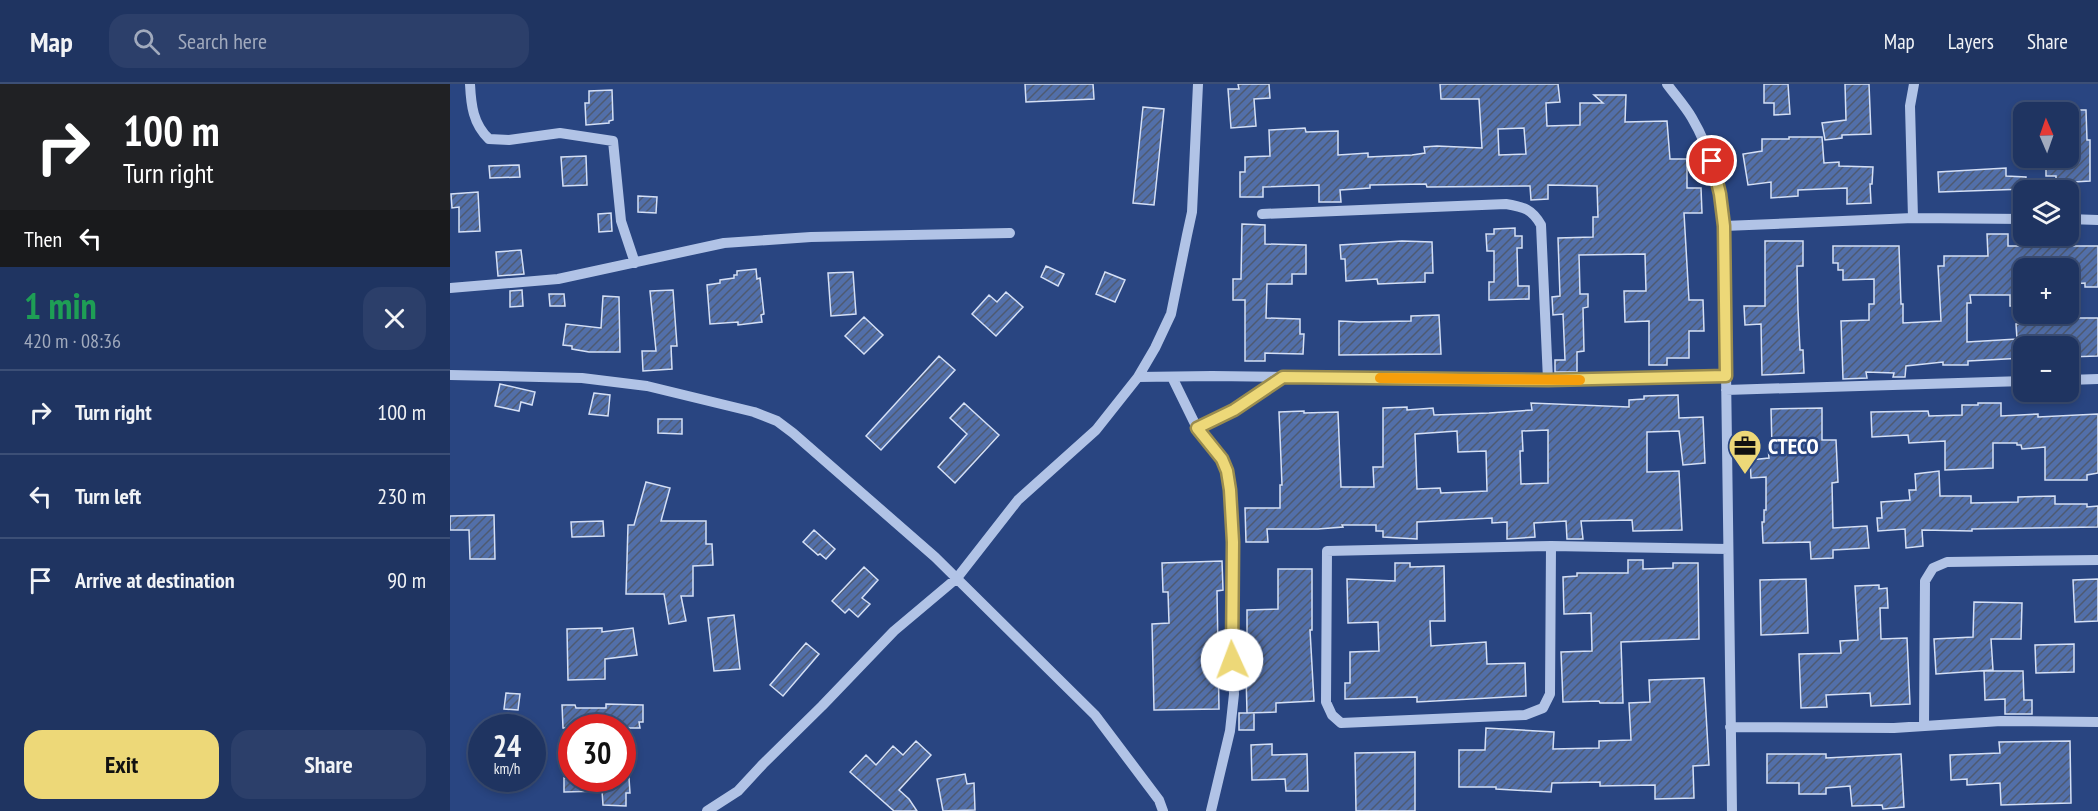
<!DOCTYPE html>
<html lang="en">
<head>
<meta charset="utf-8">
<style>
	body { margin:0; font-family:"PT Sans Narrow",sans-serif; background:#2c3f6a; color:#f1f3f6; height:100vh; display:flex; flex-direction:column; font-size:22px; white-space:nowrap }
	* { box-sizing:border-box; margin:0 }
	p { font-size:20px; color:#a1aabd }
	.icon { flex:none; width:33px; height:33px; fill:none; stroke:currentColor; stroke-width:2; stroke-linecap:round; stroke-linejoin:round }
	.map { position:relative; flex:1; overflow:hidden }
	.drawer { display:flex; flex-direction:column; background:#1f3461; width:450px }
	.drawer>* { flex:none }
	.hud { background:#202124; color:#fff; overflow:hidden }
	.needle { width:39px; rotate:358deg }
	.tools { position:absolute; left:1563px; top:18px; display:grid; gap:12px }
	.tools a { display:grid; place-items:center; width:66px; height:66px; border-radius:12px; background:#1f3461; box-shadow:0 3px 9px #0003,0 0 0 2px #3c4f76; font-size:30px }
	.speed { position:absolute; left:18px; top:630px; display:flex; gap:12px; font-size:30px; font-weight:700; text-align:center }
	.speed>* { display:grid; place-content:center; width:78px; height:78px; border-radius:50%; background:#1f3461; box-shadow:0 3px 9px #0003,0 0 0 2px #3c4f76; line-height:1 }
	.speed small { font-size:15px; font-weight:400 }
	.speed .limit { border:9px solid #d22; background:#fff; color:#111 }
	.pin { position:absolute; display:grid; place-items:center; width:51px; height:51px; color:#fff; margin:-26px; border:3px solid #fff; border-radius:50%; box-shadow:0 2px 6px #0007 }
	.me { position:absolute; width:66px; margin:-33px; rotate:358deg; stroke-linejoin:round; filter:drop-shadow(0 0 4px #0008) }
	.turn { display:flex; align-items:center; gap:21px; height:126px; padding:0 24px; font-size:27px }
	.turn .icon { width:78px; height:78px; stroke-width:2.5 }
	.turn b { display:block; font-size:42px; line-height:51px }
	.then { display:flex; align-items:center; height:57px; padding:0 24px; background:#0003; gap:12px; font-size:22px }
	.round { display:grid; place-items:center; flex:none; width:63px; height:63px; border-radius:18px; background:#2c3f6a }
	.summary { display:flex; align-items:center; justify-content:space-between; height:102px; padding:0 24px }
	h1 { font-size:36px; font-weight:700; line-height:45px; color:#1e9e55 }
	.cta { display:flex; gap:12px; margin-top:auto; padding:12px 24px }
	.cta a { flex:1; height:69px; border-radius:18px; background:#edd878; color:#111; font-size:24px; font-weight:700; line-height:69px; text-align:center }
	.cta a+a { background:#2c3f6a; color:#f1f3f6 }
	ul { padding:0; list-style:none }
	li { display:flex; align-items:center; gap:18px; height:84px; padding:0 24px; border-top:2px solid #3c4f76 }
	li div { flex:1 }
	li b { display:block; font-size:22px }
	li em { font-style:normal }
	header { display:flex; align-items:center; gap:36px; box-sizing:border-box; height:84px; padding:0 30px; background:#1f3461; border-bottom:2px solid #3c4f76 }
	header strong { font-size:28px }
	nav { display:flex; gap:33px; margin-inline-start:auto; font-size:21px }
	.search { width:420px; height:54px; background:#2c3f6a; display:flex; align-items:center; gap:15px; box-sizing:border-box; padding:0 21px; border-radius:18px; color:#a1aabd; font-size:22px }
	main { display:flex; flex:1; min-height:0 }
	.map>svg:first-child { display:block }
	.building { fill:url(#building-hatch); stroke:#d4dff5; stroke-width:1.5; fill-rule:evenodd }
	.lines { fill:none; stroke-linecap:round; stroke-linejoin:round }
	.minor { stroke:#b1c3e6; stroke-width:10 }
	.route-casing { stroke:#9a8c4e; stroke-width:15 }
	.route { stroke:#edd878; stroke-width:10 }
	.slow { stroke:#f59e0b; stroke-width:10 }
	.labels { text-anchor:middle; stroke-width:5; stroke-linejoin:round; paint-order:stroke }
	.poi-label { font-size:22px; font-weight:bold; fill:#fff; stroke:#294581; text-anchor:start }
</style>
</head>
<body>
<header>
<strong>Map</strong>
<div class="search"><svg class="icon" aria-label="search" viewBox="0 0 24 24"><circle cx="10" cy="10" r="6"/><path d="M15 15l6 6"/></svg>Search here</div>
<nav><a>Map</a><a>Layers</a><a>Share</a></nav>
</header>
<main>
<section class="drawer">
<div class="hud">
<div class="turn"><svg class="icon" aria-label="right" viewBox="0 0 24 24"><path d="M7 20v-9h11M14 6l5 5-5 5"/></svg><div><b>100 m</b>Turn right</div></div>
<div class="then">Then<svg class="icon" aria-label="left" viewBox="0 0 24 24"><path d="M17 20v-9H6M10 6l-5 5 5 5"/></svg></div>
</div>
<div class="summary"><div><h1>1 min</h1><p>420 m · 08:36</p></div><a class="round"><svg class="icon" aria-label="close" viewBox="0 0 24 24"><path d="M6 6l12 12M18 6L6 18"/></svg></a></div>
<ul>
<li><svg class="icon" aria-label="right" viewBox="0 0 24 24"><path d="M7 20v-9h11M14 6l5 5-5 5"/></svg><div><b>Turn right</b></div><em>100 m</em></li>
<li><svg class="icon" aria-label="left" viewBox="0 0 24 24"><path d="M17 20v-9H6M10 6l-5 5 5 5"/></svg><div><b>Turn left</b></div><em>230 m</em></li>
<li><svg class="icon" aria-label="arrive" viewBox="0 0 24 24"><path d="M6 21V4h12l-3 4 3 4H6"/></svg><div><b>Arrive at destination</b></div><em>90 m</em></li>
</ul>
<div class="cta"><a>Exit</a><a>Share</a></div>
</section>
<div class="map">
<svg width="1648" height="727" viewBox="0 0 1648 727">
	<defs>
		<pattern id="building-hatch" width="6" height="6" patternUnits="userSpaceOnUse" patternTransform="scale(1.5)"><rect width="6" height="6" fill="#526fa9"/><path d="M-1 1l2-2M0 6l6-6M5 7l2-2" fill="none" stroke="#4e5a71"/></pattern>
	</defs>
	<rect width="100%" height="100%" fill="#294581"/>
	<path class="building" d="M575,0H643L644,15L576,18Z
		M788,0H819L820,14L804,15L806,42L781,44L778,5H789Z
		M990,0H1108L1110,18L1096,19L1097,42L1130,41V19H1153L1144,11H1176L1175,38L1217,37L1220,75H1237V104H1251L1252,129H1234L1239,216H1253L1254,247H1239V274H1217V281H1199V237L1175,238L1174,207H1196L1195,170L1129,171L1130,210H1138V223L1133,224L1134,267L1127,268V288H1105V276H1115L1113,230L1103,231L1102,213L1110,212L1108,154L1143,153V133H1148L1147,102L1098,101V115L1081,116L1080,102L977,103L976,100L920,101V104L890,106L891,118H869V101L813,103V113H790V88H795V73L820,72L819,46L855,44L856,48L888,47V71L918,69V73L962,71L975,69L974,63L987,62L1032,64L1029,15H991ZM1074,44L1076,70L1049,71L1048,45Z
		M1314,0H1338L1340,30L1324,31V19H1314Z
		M1395,0H1419L1421,50L1392,51V54L1375,56L1372,39L1396,36Z
		M162,6L163,36L159,37V39L136,41L135,19H139V7Z
		M693,23L714,25L704,121L683,119Z
		M1618,26H1636L1637,56H1640V97L1606,99V92H1596V74H1618Z
		M1339,53H1372L1374,79L1389,78V82L1423,83L1422,100H1420L1421,119L1397,120V104L1348,106V112L1321,114V98L1298,101L1293,70L1312,67V55H1339Z
		M136,72L137,101L113,102L111,73Z
		M69,81L70,93L40,94L39,82Z
		M1556,84V92L1576,93L1575,105L1489,108L1488,88Z
		M28,108L30,147L9,148V123L2,124L1,110Z
		M188,112L207,113L206,129L188,128Z
		M161,129L162,147L149,148L148,130Z
		M792,140L815,141V160L856,161V190H842V200H817L816,234L850,235V250H854L853,270L815,269V277H795V216H783V195H791Z
		M1065,144V152H1072V164H1067L1068,202H1079V215L1039,216V198H1044V167H1037L1036,150H1044V145Z
		M1537,150H1558V162H1648V203H1635V199L1618,200V184H1574V222H1560V211H1520L1521,219H1517V258L1567,255L1566,240L1600,237V234H1648V272L1618,273V262H1574V274L1518,277V281H1493V278L1456,282L1455,293H1443L1444,289L1416,288L1417,294L1393,295L1391,237L1419,236V220H1424V195L1393,196V186H1388V179H1383V162H1449L1451,220H1453V239L1491,237L1488,182H1494V172H1538Z
		M952,157L982,158L983,189H975V198L928,200L927,195L896,197L895,175H891L890,161Z
		M1315,157H1353V182H1347L1348,226L1350,266H1353L1354,289L1312,291L1311,240L1295,241L1294,222H1315Z
		M71,166L74,190L48,192L46,168Z
		M596,182L614,190L608,202L591,193Z
		M306,185L307,195L310,194L314,230L311,231L312,238L288,241V238L260,240L257,201L270,199V196L284,194V191H287V187Z
		M403,188L406,230L381,232L378,189Z
		M655,188L675,196L665,218L646,210Z
		M72,206L73,222L60,223V207Z
		M223,206L227,262H221L222,285L193,287L192,267H206L200,207Z
		M556,208L573,223L546,252L522,230L539,211L547,218Z
		M99,210H114L115,222H100Z
		M153,212L169,213L170,268H139L122,265V262L113,261L116,240L151,244Z
		M989,231L991,270L889,271V237L909,238L961,237V232Z
		M414,233L433,251L414,270L395,252Z
		M489,272L505,286L431,366L416,352Z
		M50,300L85,308L82,321L71,318L69,327L45,322Z
		M144,309L160,311L158,332L139,330Z
		M1228,311L1229,334L1253,333L1255,379L1233,381L1229,347L1197,348V388L1229,387L1232,446L1183,447L1182,436L1131,437L1133,455H1117L1116,437L1084,439L1085,453L1057,455V438L1042,439V434L967,438V455L933,453V447H926V441H892L893,443L868,445H817L818,458H796L795,424H830V401H832L829,328L854,327V329L888,328L891,403H924L923,383H933V324L957,323V326L983,324L984,331L1039,329L1082,326L1081,319L1179,323V316L1194,315V312ZM1098,346V399L1071,400L1070,367H1073L1072,347ZM1007,347L1008,368L1036,367L1037,407L991,409L990,404L967,405L965,350Z
		M514,319L549,351L505,399L488,383L517,350L500,334Z
		M1528,319H1551V332L1588,330V333L1648,330V389L1637,391V396H1595V363L1572,365L1571,361H1567V359H1543V384L1495,386V357L1459,359L1458,351L1422,353L1421,328L1478,327L1479,332L1512,331V321H1528Z
		M1372,324V356H1386L1388,398L1382,399L1383,444L1417,442L1419,464L1383,466V474L1361,475L1360,458L1313,459L1312,438H1314V426H1316V393L1301,394L1300,376L1319,374L1318,363L1322,362L1321,325Z
		M208,335H232V350L208,349Z
		M1489,387L1490,412H1521V419L1568,418V413L1605,412V420H1637V423L1648,422V443L1522,445V447L1472,446L1473,462L1456,464L1455,445L1428,447L1427,434H1432L1431,418L1460,416L1459,406H1466L1465,390Z
		M196,398L220,404L211,437H256V460H262L263,481L243,482V512H231L236,537L219,540L214,510H176L178,441H184Z
		M44,431L45,475H20L19,446H0V432Z
		M153,437L154,452L122,453L121,438Z
		M364,446L385,465L376,475L370,470L368,471L353,458Z
		M1178,476H1193V485L1223,484V479H1248L1249,555L1171,558L1173,619H1150L1149,617L1113,618L1111,568L1142,567L1141,529L1114,530L1113,493L1127,492V489H1178Z
		M772,477L773,506L767,507L769,625L704,626L702,540L719,539L718,508H713L712,479Z
		M945,479H960V483L994,482L995,537H980L981,562L1036,558L1037,580L1075,579L1076,612L967,618V613L895,615V599H900V568L929,567L928,538L898,539L897,495L945,497Z
		M414,483L428,496L412,514L420,520L408,533L399,525L395,529L382,517Z
		M828,485H862V546H860L864,617L826,619V628L797,629L795,549H797V526L828,525Z
		M1356,495L1358,549L1311,551L1310,496Z
		M1648,495V537L1625,538L1623,496Z
		M1429,501V505L1437,504L1438,524H1430L1431,555L1457,554L1460,620L1421,622L1420,609L1376,611L1377,623L1351,624L1349,570L1391,569L1390,557L1408,556L1405,502Z
		M1524,518L1572,519L1571,555H1541L1543,586L1486,590L1484,555L1523,553Z
		M284,531L290,585L264,587L258,534Z
		M152,544V548L183,544L187,571L155,575V595L118,596L117,545Z
		M356,559L369,570L333,612L320,601Z
		M1624,560V588L1586,589L1585,561Z
		M1534,587H1573L1574,616H1582V630H1555V615L1535,616Z
		M1254,594L1259,681L1243,682L1244,714L1205,715V701L1150,702V698L1102,699L1101,708L1046,705V703H1009V666H1035L1036,644L1104,648L1103,665L1149,664V657L1181,656L1179,619L1200,618L1199,596Z
		M56,609L70,610L68,626L54,625Z
		M156,620L193,621V638H189L190,644H113L112,621H125L126,624H156Z
		M789,629H804V646H789Z
		M466,657L481,671L449,706L459,715L467,727H444L400,688L416,671L426,681L443,662L453,671Z
		M1620,657L1621,719L1551,721L1550,699L1517,701V695L1501,696L1500,671L1550,669L1549,658Z
		M109,659H122V671H109Z
		M822,660V671L857,670L858,707H836L835,695L802,696L801,661Z
		M965,668V727H906L905,669Z
		M1317,670H1376V674L1451,670L1454,723L1433,725L1432,721L1402,722L1400,702L1376,704V710H1349V699H1317Z
		M515,690L517,700L524,699L525,726L493,727L487,695Z
		M114,694H179L180,709H176V722L153,721L152,707L114,708Z"/>
	<g class="lines">
		<path class="minor" d="M20,0C21,21 23,40 39,55L59,56L110,49L163,57L171,137L185,179
			M1217,0C1225,11 1235,22 1242,34C1262,68 1270,104 1274,142L1282,727
			M812,130L1056,120C1074,123 1082,125 1091,141L1098,296
			M1463,134L1460,22L1464,0
			M1618,135L1648,136
			M1274,142L1463,134L1574,135
			M0,204L108,195L274,159L361,153L560,149
			M0,291L132,294L197,302L304,328L327,337L343,349L485,473L645,631L709,716L713,727
			M688,293L762,292L1098,296L1276,292
			M722,293L747,344L772,375L777,387L780,406L783,458L781,559L784,610L780,647L761,727
			M1618,296L1648,295
			M1276,306L1574,297
			M747,344L784,326L833,293
			M1101,462L1100,610L1093,624L1075,631L891,639L882,631L876,618L877,467L1101,462L1278,465
			M1474,642L1475,497L1483,484L1497,478L1648,476
			M1280,643L1444,644L1551,637L1648,638
			M257,727L288,707L313,680L372,622L444,547L507,494L568,416L646,346L688,293L705,264L721,230L737,151L742,128L748,0"/>
	</g>
	<g class="lines">
		<defs>
			<path id="route" d="M782,576L783,458L780,406L777,387L772,375L747,344L784,326L833,293L1098,296L1276,292L1274,142L1270,110L1262,77"/>
		</defs>
		<use href="#route" class="route-casing"/>
		<use href="#route" class="route"/>
		<path class="slow" d="M930,294L1130,296"/>
	</g>
	<defs>
		<symbol id="office-pin" viewBox="-11 -11 22 30"><path d="M0 17L-7.5 6A9.5 9.5 0 1 1 7.5 6Z" fill="#edd878" stroke="#294581"/><path d="M-6-3h4V-5.5h4V-3h4V5H-6ZM-1-4.5V-3h2v-1.5ZM-6 0V1H6V0Z" fill="#111"/></symbol>
	</defs>
	<g fill-rule="evenodd">
		<use href="#office-pin" x="1276" y="343" width="38" height="52"/>
	</g>
	<g class="labels">
		<g class="poi-label">
			<text x="1318" y="370">CTECO</text>
		</g>
	</g>
</svg>
<div class="tools">
<a><svg class="needle" viewBox="-14 -14 28 28"><path d="M0-13l5 13h-10z" fill="#e53935"/><path d="M0 13l5-13h-10z" fill="#a1aabd"/></svg></a>
<a><svg class="icon" aria-label="layers" viewBox="0 0 24 24"><path d="M12 4l9 5-9 5-9-5zM3 14l9 5 9-5"/></svg></a>
<a>+</a>
<a>−</a>
</div>
<div class="speed"><div>24<small>km/h</small></div><div class="limit">30</div></div>
<div class="pin" style="left:1262px;top:77px;background:#d93025"><svg class="icon" aria-label="arrive" viewBox="0 0 24 24"><path d="M6 21V4h12l-3 4 3 4H6"/></svg></div>
<svg class="me" style="left:782px;top:576px" viewBox="-20 -20 40 40"><circle r="19" fill="#fff"/><path d="M0-13L10 11 0 6-10 11z" fill="#edd878"/></svg>
</div>
</main>
</body>
</html>
